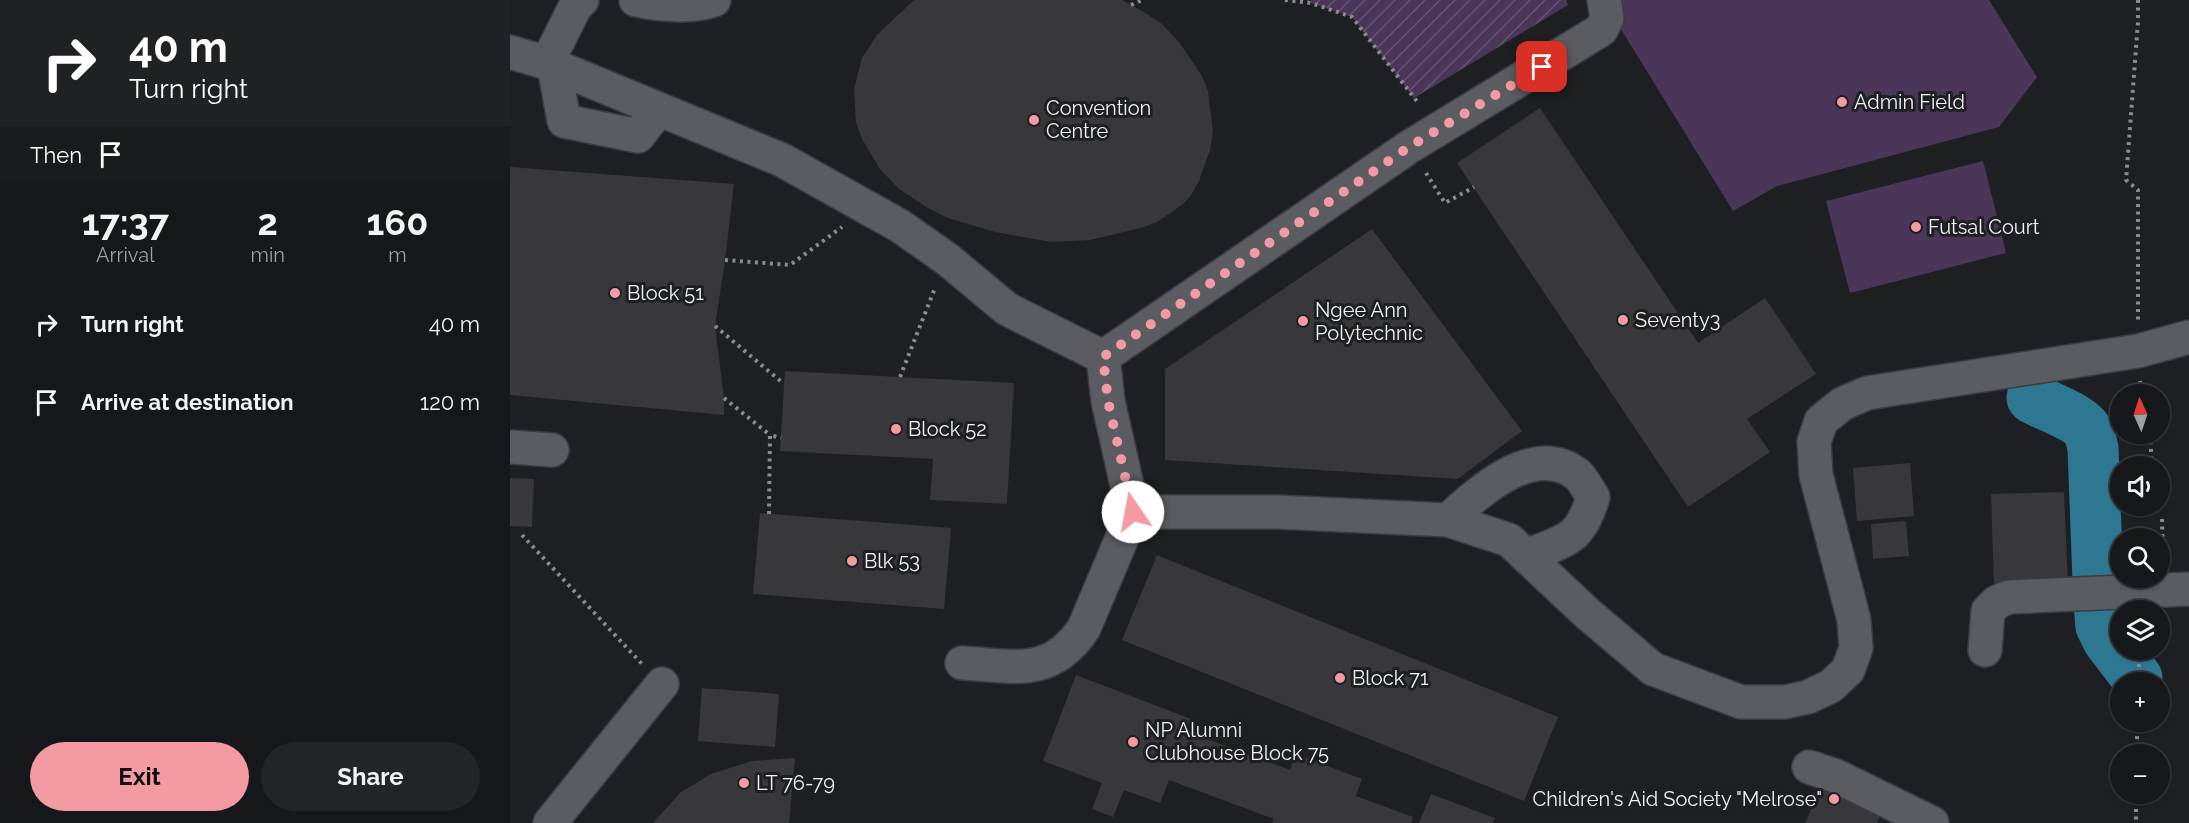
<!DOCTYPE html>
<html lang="en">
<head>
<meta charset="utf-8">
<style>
	body { margin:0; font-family:Raleway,sans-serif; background:#232427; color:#f1f3f6; height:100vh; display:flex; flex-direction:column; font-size:22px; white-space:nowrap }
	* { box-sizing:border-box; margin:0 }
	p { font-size:20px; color:#9e9fa2 }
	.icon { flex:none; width:33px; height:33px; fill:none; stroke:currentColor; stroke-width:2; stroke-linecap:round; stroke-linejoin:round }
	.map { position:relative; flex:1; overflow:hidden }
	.details { display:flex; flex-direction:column; background:#16171a; width:510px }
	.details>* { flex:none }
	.guide { background:#202124; color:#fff; overflow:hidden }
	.needle { width:39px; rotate:357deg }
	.controls { position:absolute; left:1600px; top:384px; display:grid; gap:12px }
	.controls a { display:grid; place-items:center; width:60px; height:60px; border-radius:50%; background:#16171a; box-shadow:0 2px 4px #0004,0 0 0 2px #353639; font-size:30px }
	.pin { position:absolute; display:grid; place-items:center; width:51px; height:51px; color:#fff; margin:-26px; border-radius:12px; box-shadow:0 3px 9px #0006 }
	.me { position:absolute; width:66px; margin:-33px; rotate:348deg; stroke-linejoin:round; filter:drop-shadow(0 0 4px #0008) }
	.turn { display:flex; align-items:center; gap:21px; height:126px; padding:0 30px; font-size:27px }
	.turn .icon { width:78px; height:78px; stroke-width:2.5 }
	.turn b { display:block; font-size:42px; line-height:51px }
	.then { display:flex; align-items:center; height:57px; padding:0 30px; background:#0003; gap:12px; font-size:22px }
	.eta { display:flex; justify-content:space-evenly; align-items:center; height:102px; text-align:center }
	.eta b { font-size:36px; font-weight:700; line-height:42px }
	.cta { display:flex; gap:12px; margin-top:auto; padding:12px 30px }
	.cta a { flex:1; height:69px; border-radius:36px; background:#f49aa2; color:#111; font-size:24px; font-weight:700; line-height:69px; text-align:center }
	.cta a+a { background:#232427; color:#f1f3f6 }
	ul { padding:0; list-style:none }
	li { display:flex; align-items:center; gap:18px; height:78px; padding:0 30px }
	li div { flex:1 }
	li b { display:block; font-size:22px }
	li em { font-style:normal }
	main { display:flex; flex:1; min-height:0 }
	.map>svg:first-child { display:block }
	.park { fill:#4b3659 }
	.garden { fill:url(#garden-furrows) }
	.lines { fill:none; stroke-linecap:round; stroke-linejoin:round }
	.river { stroke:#2e7792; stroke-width:51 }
	.building { fill:#38373c }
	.minor-casing { stroke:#3b3c40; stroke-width:36 }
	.path { stroke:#8a8b8e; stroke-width:4; stroke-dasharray:3 4.5; stroke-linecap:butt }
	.minor { stroke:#5a5c61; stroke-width:33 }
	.route { stroke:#f49aa2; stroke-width:10; stroke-dasharray:0 18 }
	.poi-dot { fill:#f49aa2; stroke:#1e1f23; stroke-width:2 }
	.labels { text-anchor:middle; stroke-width:6; stroke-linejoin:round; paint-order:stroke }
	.poi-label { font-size:20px; fill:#f0f1f4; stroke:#1e1f23; text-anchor:start }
</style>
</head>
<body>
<main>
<section class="details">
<div class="guide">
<div class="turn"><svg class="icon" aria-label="right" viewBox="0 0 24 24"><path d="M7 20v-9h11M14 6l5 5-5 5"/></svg><div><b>40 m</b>Turn right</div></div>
<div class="then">Then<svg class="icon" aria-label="arrive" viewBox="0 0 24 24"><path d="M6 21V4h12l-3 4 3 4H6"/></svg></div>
</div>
<div class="eta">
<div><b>17:37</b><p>Arrival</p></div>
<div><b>2</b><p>min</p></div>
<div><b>160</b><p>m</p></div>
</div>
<ul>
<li><svg class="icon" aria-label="right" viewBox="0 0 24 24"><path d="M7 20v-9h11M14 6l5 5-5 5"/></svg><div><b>Turn right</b></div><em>40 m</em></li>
<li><svg class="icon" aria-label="arrive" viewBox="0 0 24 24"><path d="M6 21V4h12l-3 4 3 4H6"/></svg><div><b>Arrive at destination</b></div><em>120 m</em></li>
</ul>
<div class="cta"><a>Exit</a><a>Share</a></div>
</section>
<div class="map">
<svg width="1679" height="823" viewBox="0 0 1679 823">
	<defs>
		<pattern id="garden-furrows" width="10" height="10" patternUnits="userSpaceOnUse" patternTransform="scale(1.5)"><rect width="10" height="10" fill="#4b3659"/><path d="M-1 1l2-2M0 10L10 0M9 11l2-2" fill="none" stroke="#655471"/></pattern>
	</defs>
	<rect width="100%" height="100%" fill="#1e1f23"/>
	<path class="park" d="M1093,0H1479L1527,77L1489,127L1267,186L1223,211Z
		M1473,161L1496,253L1340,293L1316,201Z"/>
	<path class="garden" d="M801,0H1056L1058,5L904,98L842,17L801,3Z"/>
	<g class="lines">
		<path class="river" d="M1522,398C1536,406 1569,417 1577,430C1581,436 1582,443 1583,449L1588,580
			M1589,605L1591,626L1598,640L1627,678"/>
	</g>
	<path class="building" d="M404,0H612L637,14L652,24L669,42L692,76L698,91L703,131L700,150L689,181L681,195L672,205L647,222L631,228L580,240L542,242L485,232L438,218L418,208L389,189L370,169L352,139L346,122L344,89L352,58L367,35Z
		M1030,108L1188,343L1255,298L1306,374L1237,419L1260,452L1178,507L947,163Z
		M0,167L224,184L215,260L205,326L214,398V415L0,395Z
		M862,229L1012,431L948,479L655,460V369Z
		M275,371L504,383L497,504L420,500L423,459L270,451Z
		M1400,463L1404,516L1347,521L1343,468Z
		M0,478L24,479L22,527L0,526Z
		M1554,492L1558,586L1484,588L1481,494Z
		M250,513L441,528L434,609L243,594Z
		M1396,521L1399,556L1363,559L1361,524Z
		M647,555L1048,717L1014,801L612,640Z
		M566,675L681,719L676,731L780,770L786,754L852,779L846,796L903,817L901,823H762L764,819L659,780L650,803L614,790L603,817L582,809L592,783L533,761Z
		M192,688L269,694L265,747L188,741Z
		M285,758L279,823H143L171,792L201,774L242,761Z
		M1311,787L1372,810L1367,823H1295Z
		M921,794L985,818L983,823H909Z"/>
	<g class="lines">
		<defs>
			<path id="minor" d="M126,0C149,5 182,8 204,0
				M0,52L37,63L272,160L390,226L437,259L497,309L593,357
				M37,63L65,7L72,0
				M44,66L54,121L128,136L149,109
				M593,357L899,147L1091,30L1097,18L1094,0
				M0,447L42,450
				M623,512H767L938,520L999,540L1078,614L1143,669L1231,702H1275L1298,697L1321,686L1338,670L1346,648L1344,620L1306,475L1304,442L1311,421L1332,404L1357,393L1628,351L1679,337
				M938,520C969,492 1023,441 1067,474C1073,479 1078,490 1083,497C1070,541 1056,540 1016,556
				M1475,650L1478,611L1487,602L1499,597L1679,589
				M452,663C504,666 541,678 574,628L623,512L598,401L593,357
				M1299,767L1326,776L1422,823
				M40,823L152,684"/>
		</defs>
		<use href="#minor" class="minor-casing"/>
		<path class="path" d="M775,0L801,3L842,17L909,104
			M1628,0V22L1616,180L1628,190V320
			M621,5L632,0
			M916,173L935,203L964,187
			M215,260L280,265L332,227
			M205,326L274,384
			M390,377L425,288
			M1630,381L1631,394
			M214,398L260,435
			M1640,434L1642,466
			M259,514L260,435L271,438
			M1652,519L1653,561
			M12,535L132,664
			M1629,682V650
			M1626,754L1628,722
			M1626,794V823"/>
		<use href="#minor" class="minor"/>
	</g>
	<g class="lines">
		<path class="route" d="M623,512L598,401L593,357L899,147L1032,67"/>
	</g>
	<g class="poi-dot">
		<circle cx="1332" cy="102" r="6"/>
		<circle cx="524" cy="120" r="6"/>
		<circle cx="1406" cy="227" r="6"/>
		<circle cx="105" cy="293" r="6"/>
		<circle cx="1113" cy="320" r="6"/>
		<circle cx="793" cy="321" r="6"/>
		<circle cx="386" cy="429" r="6"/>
		<circle cx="342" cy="561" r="6"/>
		<circle cx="830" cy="678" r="6"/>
		<circle cx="623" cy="742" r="6"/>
		<circle cx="234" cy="783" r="6"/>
		<circle cx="1324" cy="799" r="6"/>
	</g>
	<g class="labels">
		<g class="poi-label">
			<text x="1344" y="109">Admin Field</text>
			<text x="536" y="115">Convention<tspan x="536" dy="23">Centre</tspan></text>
			<text x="1418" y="234">Futsal Court</text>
			<text x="117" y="300">Block 51</text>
			<text x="805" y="317">Ngee Ann<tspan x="805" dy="23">Polytechnic</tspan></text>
			<text x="1125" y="327">Seventy3</text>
			<text x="398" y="436">Block 52</text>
			<text x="354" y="568">Blk 53</text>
			<text x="842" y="685">Block 71</text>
			<text x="635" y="737">NP Alumni<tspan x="635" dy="23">Clubhouse Block 75</tspan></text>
			<text x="246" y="790">LT 76-79</text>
			<text x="1312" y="806" text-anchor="end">Children's Aid Society "Melrose"</text>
		</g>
	</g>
</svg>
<div class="controls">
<a><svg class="needle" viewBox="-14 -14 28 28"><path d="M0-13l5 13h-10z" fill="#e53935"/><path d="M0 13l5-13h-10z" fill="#9e9fa2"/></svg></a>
<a><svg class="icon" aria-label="sound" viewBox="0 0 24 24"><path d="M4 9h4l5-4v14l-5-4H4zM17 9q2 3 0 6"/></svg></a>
<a><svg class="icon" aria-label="search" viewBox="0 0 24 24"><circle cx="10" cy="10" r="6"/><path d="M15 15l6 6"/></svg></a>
<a><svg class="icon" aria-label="layers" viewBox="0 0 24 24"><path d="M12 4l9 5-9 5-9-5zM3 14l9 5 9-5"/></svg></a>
<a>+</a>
<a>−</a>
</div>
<div class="pin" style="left:1032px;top:67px;background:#d93025"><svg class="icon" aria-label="arrive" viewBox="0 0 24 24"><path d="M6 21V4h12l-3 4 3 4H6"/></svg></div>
<svg class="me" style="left:623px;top:512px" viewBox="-20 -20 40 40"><circle r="19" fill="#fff"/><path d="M0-13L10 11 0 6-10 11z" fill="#f49aa2"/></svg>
</div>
</main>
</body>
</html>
